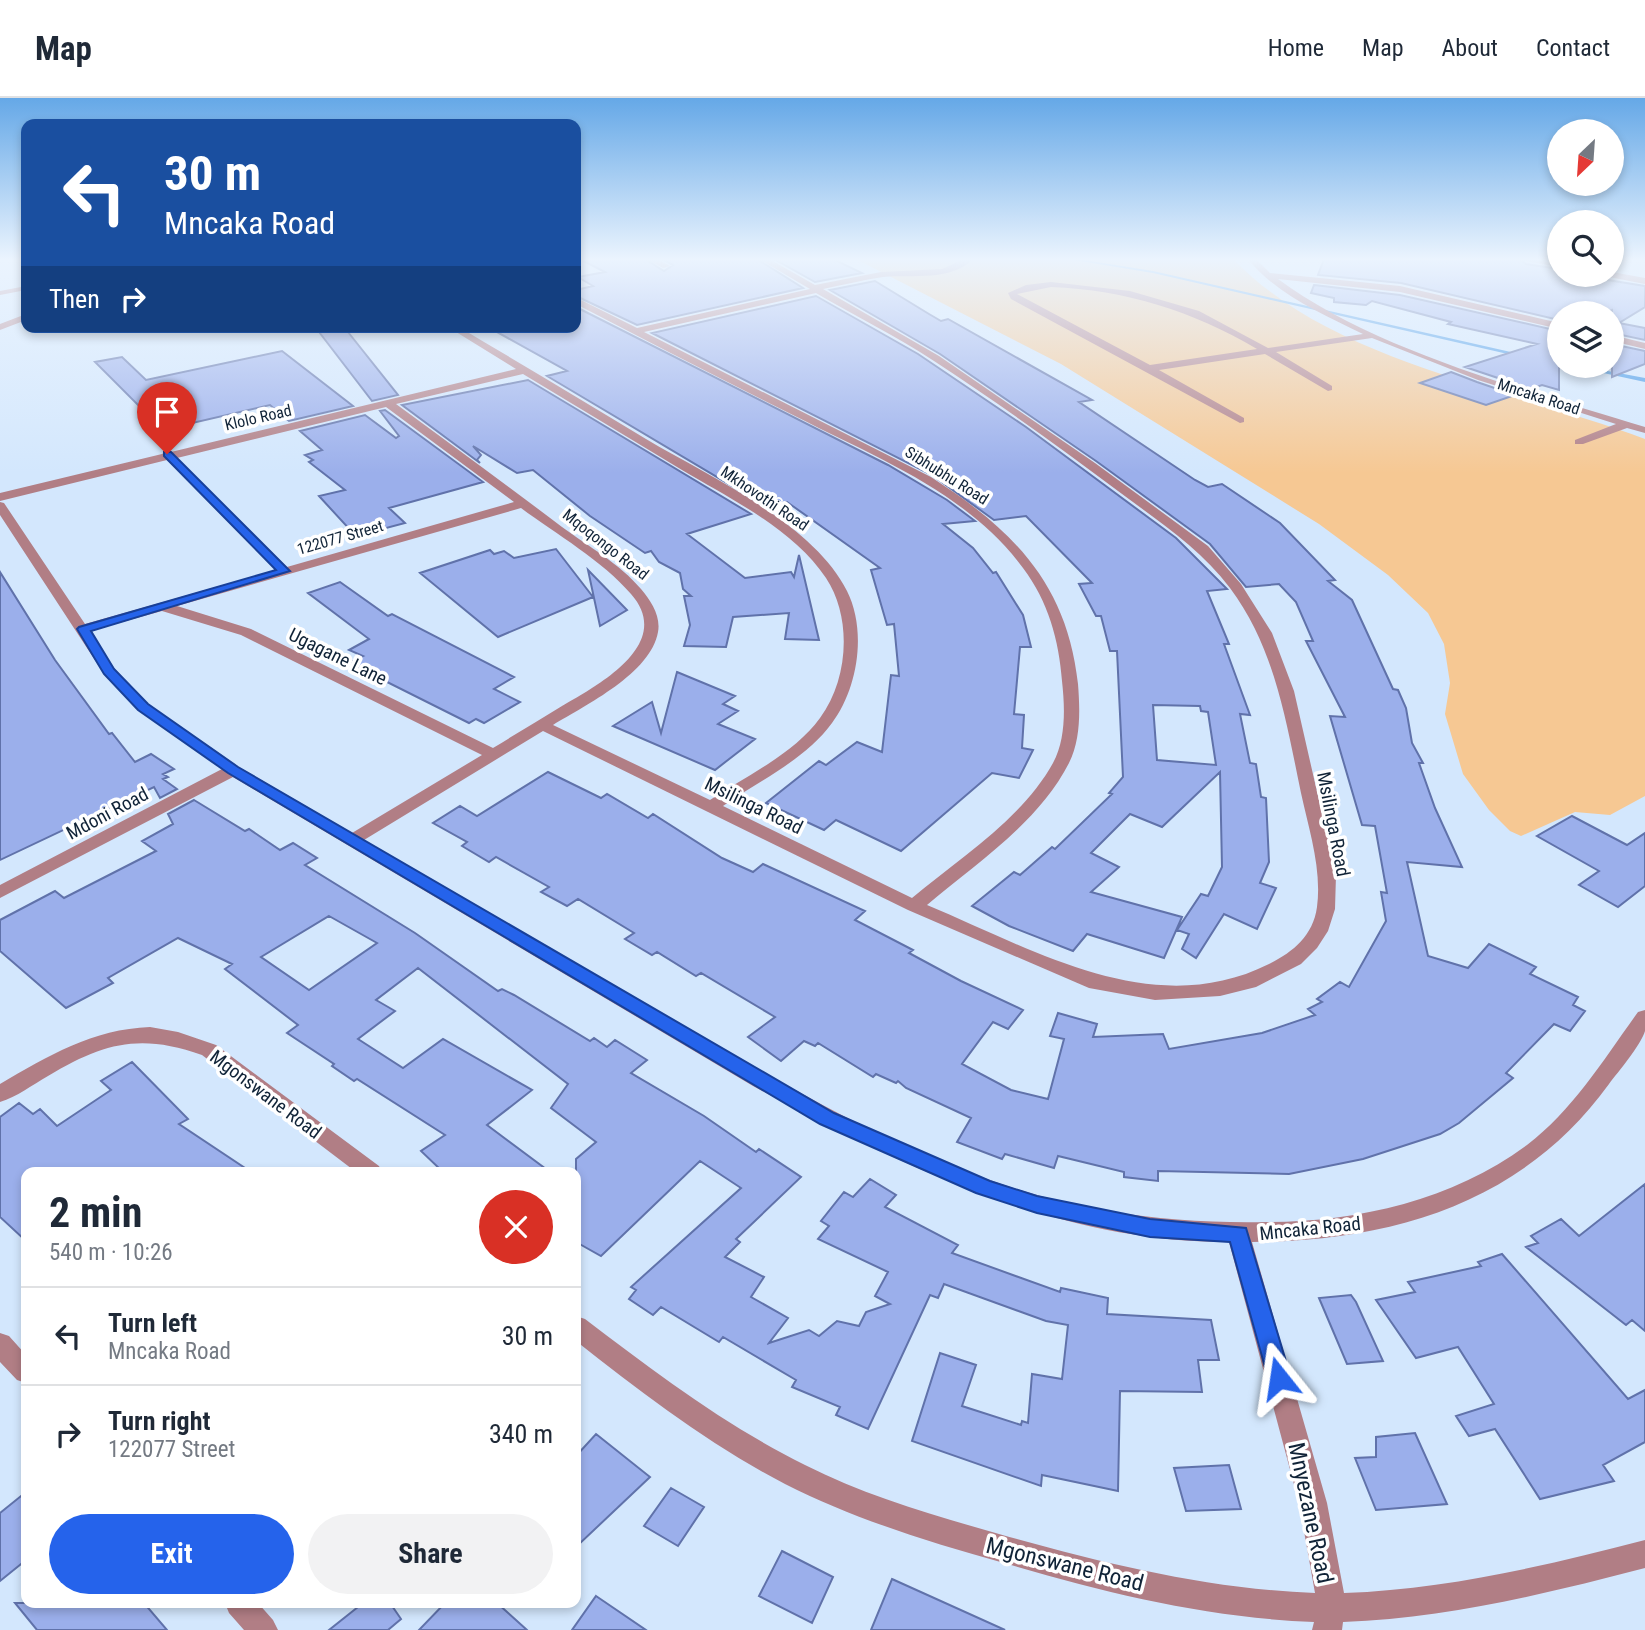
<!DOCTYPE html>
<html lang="en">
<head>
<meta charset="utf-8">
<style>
	body { margin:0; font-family:"Roboto Condensed",sans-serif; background:#f2f2f3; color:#1f2937; height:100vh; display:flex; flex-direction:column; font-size:26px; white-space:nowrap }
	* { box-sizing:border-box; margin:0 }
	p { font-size:23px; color:#747a83 }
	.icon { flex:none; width:38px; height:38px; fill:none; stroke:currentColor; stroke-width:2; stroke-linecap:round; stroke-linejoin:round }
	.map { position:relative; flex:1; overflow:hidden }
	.drawer { position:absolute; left:21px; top:1069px; width:560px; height:441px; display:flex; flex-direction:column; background:#fff; border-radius:14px; box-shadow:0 4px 10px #0003 }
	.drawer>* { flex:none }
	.guide { position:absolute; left:21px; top:21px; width:560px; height:214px; border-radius:14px; box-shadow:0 4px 10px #0003; background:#1a4fa0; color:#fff; overflow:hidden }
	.needle { width:46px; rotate:205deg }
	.fabs { position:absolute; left:1547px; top:21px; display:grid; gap:14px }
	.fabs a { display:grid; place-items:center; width:77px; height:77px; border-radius:50%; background:#fff; box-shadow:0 4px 10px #0003; font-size:35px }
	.pin { position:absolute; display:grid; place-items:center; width:60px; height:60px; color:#fff; margin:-72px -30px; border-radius:50% 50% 50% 0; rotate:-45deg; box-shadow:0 0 7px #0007 }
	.pin .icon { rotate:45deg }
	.me { position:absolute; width:77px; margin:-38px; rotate:345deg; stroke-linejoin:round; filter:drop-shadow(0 0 5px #0008) }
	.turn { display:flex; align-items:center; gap:24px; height:147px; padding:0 28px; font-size:32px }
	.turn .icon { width:91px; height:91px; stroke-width:2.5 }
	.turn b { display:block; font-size:49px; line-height:60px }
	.then { display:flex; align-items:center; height:66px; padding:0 28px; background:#0003; gap:14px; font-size:26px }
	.round { display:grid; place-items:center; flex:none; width:74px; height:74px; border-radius:37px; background:#f2f2f3 }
	.head { display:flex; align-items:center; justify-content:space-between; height:119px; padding:0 28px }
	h1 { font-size:42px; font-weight:700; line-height:52px }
	.button { display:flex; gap:14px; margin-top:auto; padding:14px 28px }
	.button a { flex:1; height:80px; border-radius:42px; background:#2563eb; color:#fff; font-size:28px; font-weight:700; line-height:80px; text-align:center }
	.button a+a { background:#f2f2f3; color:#1f2937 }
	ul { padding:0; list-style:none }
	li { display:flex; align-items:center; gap:21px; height:98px; padding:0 28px; border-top:2px solid #e0e1e3 }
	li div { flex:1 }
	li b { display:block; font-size:26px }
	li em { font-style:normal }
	header { display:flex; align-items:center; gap:42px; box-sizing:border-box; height:98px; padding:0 35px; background:#fff; border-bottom:2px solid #e0e1e3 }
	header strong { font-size:33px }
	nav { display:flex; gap:38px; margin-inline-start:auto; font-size:24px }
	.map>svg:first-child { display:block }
	.green { fill:#f6c893 }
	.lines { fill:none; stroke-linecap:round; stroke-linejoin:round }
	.stream { fill:#4196e6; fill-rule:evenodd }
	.building { fill:#9bafeb; stroke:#6072aa; stroke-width:2; fill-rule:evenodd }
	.lane { fill:#b17e85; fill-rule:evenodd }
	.street { fill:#b17e85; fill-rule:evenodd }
	.route { fill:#2563eb; stroke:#184099; stroke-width:2 }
	.labels { text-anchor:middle; stroke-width:7; stroke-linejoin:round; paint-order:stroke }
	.far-street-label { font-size:16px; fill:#102337; stroke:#fff }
	.street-label { font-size:19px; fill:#102337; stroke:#fff }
	.near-street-label { font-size:23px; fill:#102337; stroke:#fff }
</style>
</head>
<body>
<header>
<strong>Map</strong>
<nav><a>Home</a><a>Map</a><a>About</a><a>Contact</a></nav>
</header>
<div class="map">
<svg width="1645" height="1532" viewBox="0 0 1645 1532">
	<rect width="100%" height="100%" fill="#d3e7fd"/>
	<path class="green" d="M856,161H1233C1334,266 1514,291 1645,341V698L1610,717L1575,714L1521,738L1510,733L1489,712L1463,676L1445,616L1450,585L1444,546L1428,515L1388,477L1319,426L1061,266Z"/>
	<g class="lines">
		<path class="stream" d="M949,161H1024L1022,162H951Z
			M1068,161H1078L1153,173L1524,257L1521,259L1153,175Z
			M1571,268H1581L1645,280V284Z"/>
	</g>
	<path class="building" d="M580,161H645L664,173L673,167L662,161H757L803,190L637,227L576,198V192L593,188L578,179L605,174Z
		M774,161H833L862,175L815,184Z
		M1324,161H1520L1526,166L1559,171V177H1607L1608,182L1645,188V209L1619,225L1645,230V242L1612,235V212L1605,215H1559V222L1401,185L1318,177Z
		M875,183L929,216L941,223L948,221L1092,302L1079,304L1195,382L1208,389L1222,386L1280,425L1335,482L1328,483L1352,502L1393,591L1398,592L1406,610L1412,645L1423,665H1419L1435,710L1462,769L1407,764L1428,858L1468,870L1489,846L1536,869L1530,876L1578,899L1573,907L1585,913L1570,933L1554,926L1506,975L1513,980L1459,1025L1440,1036L1363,1061L1289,1076L1158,1073V1083L1124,1079V1074L1058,1058L1054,1070L1005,1056L1002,1061L957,1044L971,1020L906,990L898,983L896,985L876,976L873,979L818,945L815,948L804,943L781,963L748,939L775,919L701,875L696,878L657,854L652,857L625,841L634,835L578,801L567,808L541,794L549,789L496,759L489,764L462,748L467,744L433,725L460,708L477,718L548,674L601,700L607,696L648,720L653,716L722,760L753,774L763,766L865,813L855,822L913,852L909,855L961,883L1023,912L1008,931L993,924L962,966L1011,992L1048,1001L1064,941L1050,938L1058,915L1097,926L1093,939L1163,936L1169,951L1262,935L1315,917L1308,911L1322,904L1317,901L1340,884L1349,889L1386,823L1381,794L1387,795L1375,728L1362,727L1330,618L1345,619L1306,543H1313L1296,504L1279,486L1246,489L1210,446L1096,363L940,256L830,192Z
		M1314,187L1400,197L1559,233V292L1542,287L1531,291L1465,269L1537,246L1448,226L1451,224L1372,203L1366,207L1334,204V200L1311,195Z
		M816,198L918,256L1026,329L1176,440L1227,491L1207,493L1229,546H1224L1250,617L1240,616L1250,665L1256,666L1261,699L1266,700L1269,764L1260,785L1276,790L1257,831L1224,816L1196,860L1182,851L1189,836L1177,832L1201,796L1208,798L1222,769L1220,674L1162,729L1130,716L1091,755L1119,769L1091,794L1182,819L1164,860L1087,836L1073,853L1009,828L972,808L1014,774L1020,777L1052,749L1055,751L1112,696L1109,695L1123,679L1117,553H1110L1101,518H1096L1079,486L1092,485L1026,418L994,422L932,377L652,235ZM1153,607L1200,608L1201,613L1208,614L1216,667L1157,662Z
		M576,209L888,367L947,402L975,423L943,426L973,450L993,475L996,474L1023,517L1031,549H1020L1014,616L1024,617L1022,650L1033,652L1019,680L992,675L901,753L836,722L824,732L766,705L819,663L826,667L857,644L882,654L891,577L899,578L894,526L887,527L871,472L880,470L787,404L769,410L547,278L567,273L488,229H576Z
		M344,229L398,297L372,303L316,230Z
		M1612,246L1645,253V266L1612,279Z
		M282,253L353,308L289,323L270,307L171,330L166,324L157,326L95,264L122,259L146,282Z
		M1451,274L1477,284L1515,297L1486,307L1420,285Z
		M528,282L751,416L687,436L745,480L791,474L794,479L799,457L819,542L785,541L789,515L733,519L726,549L684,548L690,527L684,498H691L683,491L680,475L659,464L651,453L645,455L590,418L533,372L517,375L473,348L481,357L477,362L480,365L402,307Z
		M385,312L483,384L389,410L405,425L375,433L371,429L352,434L319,398L345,392L309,364L313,362L305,357L322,352L300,333L365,317L396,340L399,338L380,313Z
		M556,451L593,499L498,539L420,475L490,452L494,456L504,453L514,460Z
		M588,472L627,512L600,528Z
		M0,474L55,562L109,636L112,635L135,664L151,656L174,671L163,676L168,679L163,681L177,691L160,700L154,689L0,762Z
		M340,484L388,518L392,516L514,579L494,591L520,604L484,625L476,621L469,625L349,565L363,558L349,552L369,541L308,495Z
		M677,574L735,598L723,606L738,613L718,626L755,641L715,672L613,628L652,604L661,635Z
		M194,702L245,733L249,731L280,752L293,745L317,760L305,767L415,835L498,893L502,891L514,897L590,943L594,940L607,949L615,942L647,962L631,975L704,1018L756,1054L759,1051L801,1079L736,1141L740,1144L725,1159L764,1179L751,1199L788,1220L769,1245L809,1232L819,1238L837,1223L859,1228L866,1214L890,1206L875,1198L888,1174L818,1141L829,1128L821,1123L844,1094L853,1099L870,1081L896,1097L885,1109L958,1147L952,1155L1060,1194L1061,1190L1108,1200L1107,1216L1211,1222L1219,1262H1198L1202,1294L1120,1293L1118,1393L1042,1377L1041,1388L912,1343L940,1255L976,1267L962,1308L1021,1327L1022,1323L1028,1325L1032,1276L1062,1281L1068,1227L1046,1223L944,1186L938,1200L930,1197L868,1331L836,1317L840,1309L792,1289L796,1282L723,1239L719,1244L661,1209L653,1217L629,1201L636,1192L631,1189L741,1090L700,1063L601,1158L576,1144V1061L596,1044L551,1010L568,986L418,870L376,902L395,913L358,941L403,970L443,941L532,992L487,1027L550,1074H443L421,1053L445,1037L357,981L354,983L332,968L334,966L287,935L298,927L225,871L232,866L178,840L108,880L113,885L66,910L0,853V822L55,793L64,800L156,753L142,743L173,726L168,716ZM329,818L377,845L309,892L261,859Z
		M1572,718L1627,747L1645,735V788L1618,809L1579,787L1599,773L1537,738Z
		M132,964L188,1021L179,1026L251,1074H26V1143L0,1119V1019L19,1005L33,1016L40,1011L57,1028L111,992L101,983Z
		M1645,1086V1233L1632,1222L1626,1227L1526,1149L1538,1145L1531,1138L1561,1121L1579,1138Z
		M1502,1156L1628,1301L1645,1292V1344L1603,1367L1614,1383L1540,1401L1495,1331L1469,1338L1456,1318L1494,1306L1458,1249L1416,1260L1376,1202L1415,1194L1408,1184L1481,1168L1478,1164Z
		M1351,1197L1356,1204L1383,1263L1347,1266L1319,1200Z
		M1415,1335L1447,1406L1376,1412L1355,1360L1376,1359V1339Z
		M596,1336L650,1379L576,1449V1358Z
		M1229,1367L1241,1411L1186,1413L1174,1370Z
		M671,1390L704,1409L678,1448L644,1428Z
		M26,1394V1462L0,1483V1415Z
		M782,1453L833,1479L812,1525L759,1498Z
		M892,1481L1005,1532H871Z
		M596,1498L646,1532H572Z
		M15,1505H144L167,1532H37Z
		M363,1505H390L401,1521L388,1532H329Z
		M445,1505H497L527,1532H419Z"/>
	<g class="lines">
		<path class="lane" d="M20,161H26V166Z
			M26,188V192L0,197V193Z"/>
		<path class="street" d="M647,161H657L670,168L663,170Z
			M759,161H769L815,187L881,174L942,171L964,161H973C950,184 913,176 883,179C862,182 843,187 823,191L939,258L1095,365L1208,448L1241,486L1272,535L1294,593L1336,777L1335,811L1328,833L1317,850L1301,866L1256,889L1220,898L1155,902L1089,890L908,812L543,633L364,742C458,797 552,851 646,906C788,989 944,1086 1108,1113C1161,1122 1213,1125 1267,1124C1357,1124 1453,1102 1527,1047C1573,1012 1604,961 1638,914L1645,912C1645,918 1645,927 1645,933C1641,947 1618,974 1609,986C1523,1105 1393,1143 1252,1144L1327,1405L1344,1495C1447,1491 1545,1468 1645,1442V1470C1545,1496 1447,1520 1343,1524L1342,1532H1312L1314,1524C1208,1520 1105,1495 1004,1465C929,1444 854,1421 785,1386C710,1347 642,1295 576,1243V1218L585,1221C655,1274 726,1328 805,1367C866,1398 933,1417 999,1436C1102,1465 1207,1491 1315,1495L1299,1405L1229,1144C1058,1145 900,1067 753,988L233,679L0,800V787L222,671L138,612L104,576L0,417V404L4,405L85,526L276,472L167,362L0,403V395L162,356L167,353L171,354L516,271L448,229H459C521,266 584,303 646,341C710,379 813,425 847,493C867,533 858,590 832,625C806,661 759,683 723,708L912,800C960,760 1022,721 1053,665C1066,641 1065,610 1062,583C1059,542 1048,503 1023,470C968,395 877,360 797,319C723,282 649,244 576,206V200L579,201L637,230L810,191ZM816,195C855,218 896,238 934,263C997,304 1058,348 1118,393C1158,423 1200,450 1230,490C1275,550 1286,623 1301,695C1309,732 1322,771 1317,809C1313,838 1293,854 1269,866C1153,924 1035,852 927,807C977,765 1039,724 1069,665C1081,641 1080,612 1078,586C1067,485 1013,432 931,379L644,234ZM523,276C576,308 629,340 682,372C731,401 793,431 826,480C852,519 849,581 820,620C794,656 746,678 710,702L553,627C586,607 651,575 658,534C661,518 651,503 641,491C620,466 588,448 562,429C508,388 452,347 396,306ZM386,309L514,404L287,469L177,360ZM521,410C556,436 603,463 631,496C675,546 598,587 562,608C539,622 516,636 493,650L251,531L177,508ZM162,513L241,537L482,657L352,735L239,669L148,606L114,570L90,533Z
			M1248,161H1256L1270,175L1400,188L1559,225V231L1400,194L1278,181C1375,253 1529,293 1645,329V335L1627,330L1583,346H1575V342L1616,326L1478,282L1372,240L1276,254L1332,288V292L1328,293L1265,256L1159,272L1244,320V324L1240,325L1011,201L1008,195L1026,187L1051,184L1130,193L1199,213L1268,250L1363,236C1322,216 1276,196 1248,161ZM1051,189C1126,192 1193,213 1257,251L1150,267L1017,196Z
			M1522,161L1559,165V169L1526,163Z
			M1612,174L1645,180V186L1609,179Z
			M26,216V222L0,232V226Z
			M1612,237L1645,245V251L1612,243Z
			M150,929L178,934L216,947L379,1068L382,1074H356L202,957C140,935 103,945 48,978C32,987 17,999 0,1004V986C48,958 93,931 150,929Z
			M0,1235L9,1238L26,1257V1285L17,1282L0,1264Z
			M225,1505H258L273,1522L278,1532H244L229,1515Z"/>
	</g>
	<linearGradient id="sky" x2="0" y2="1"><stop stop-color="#65a8e7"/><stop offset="0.43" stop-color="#ebf4fe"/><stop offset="1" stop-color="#ebf4fe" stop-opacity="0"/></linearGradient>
	<rect width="1645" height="375" fill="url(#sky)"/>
	<path class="route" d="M164,354H171L290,473L91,533L114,571L148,606L238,669L834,1015L990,1083L1037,1098L1150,1121L1246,1130L1291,1280L1287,1288L1279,1291L1271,1288L1268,1280L1230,1144L1150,1139L1037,1115L976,1095L820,1026L228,675L138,612L104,576L77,531L79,529L276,472L164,358Z"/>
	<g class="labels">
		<g class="far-street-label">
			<text transform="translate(1539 298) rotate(18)" y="6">Mncaka Road</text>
			<text transform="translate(258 319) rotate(-13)" y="6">Klolo Road</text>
			<text transform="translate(947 377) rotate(32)" y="6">Sibhubhu Road</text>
			<text transform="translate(765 400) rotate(34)" y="6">Mkhovothi Road</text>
			<text transform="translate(340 439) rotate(-16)" y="6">122077 Street</text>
			<text transform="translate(606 446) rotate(38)" y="6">Mqoqongo Road</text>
		</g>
		<g class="street-label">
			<text transform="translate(338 558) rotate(26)" y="7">Ugagane Lane</text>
			<text transform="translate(754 707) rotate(26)" y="7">Msilinga Road</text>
			<text transform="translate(107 715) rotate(-28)" y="7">Mdoni Road</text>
			<text transform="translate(1334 726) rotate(79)" y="7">Msilinga Road</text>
			<text transform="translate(266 996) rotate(37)" y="7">Mgonswane Road</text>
			<text transform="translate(1310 1130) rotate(-6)" y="7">Mncaka Road</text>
		</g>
		<g class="near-street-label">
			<text transform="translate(1311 1415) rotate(78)" y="8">Mnyezane Road</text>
			<text transform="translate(1065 1466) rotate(14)" y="8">Mgonswane Road</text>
		</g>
	</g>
</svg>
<div class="fabs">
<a><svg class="needle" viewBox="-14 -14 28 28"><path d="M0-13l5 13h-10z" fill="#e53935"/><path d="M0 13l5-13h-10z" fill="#747a83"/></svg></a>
<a><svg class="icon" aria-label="search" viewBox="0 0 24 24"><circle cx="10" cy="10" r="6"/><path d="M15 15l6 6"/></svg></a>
<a><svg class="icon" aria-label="layers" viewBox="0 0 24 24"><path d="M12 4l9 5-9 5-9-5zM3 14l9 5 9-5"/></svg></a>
</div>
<div class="pin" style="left:167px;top:356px;background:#d93025"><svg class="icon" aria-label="arrive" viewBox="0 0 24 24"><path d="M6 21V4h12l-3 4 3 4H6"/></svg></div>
<svg class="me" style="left:1279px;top:1280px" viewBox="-20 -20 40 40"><path d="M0-17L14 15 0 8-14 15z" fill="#2563eb" stroke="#fff" stroke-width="4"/></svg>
<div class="guide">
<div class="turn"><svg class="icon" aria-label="left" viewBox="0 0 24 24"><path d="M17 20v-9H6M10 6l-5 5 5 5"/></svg><div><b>30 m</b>Mncaka Road</div></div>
<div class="then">Then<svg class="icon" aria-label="right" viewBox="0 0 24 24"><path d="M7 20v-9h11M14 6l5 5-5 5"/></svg></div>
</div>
<section class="drawer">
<div class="head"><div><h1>2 min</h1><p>540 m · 10:26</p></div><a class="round" style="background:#d93025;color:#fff"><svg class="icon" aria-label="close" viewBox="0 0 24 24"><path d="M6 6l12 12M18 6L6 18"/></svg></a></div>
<ul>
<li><svg class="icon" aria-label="left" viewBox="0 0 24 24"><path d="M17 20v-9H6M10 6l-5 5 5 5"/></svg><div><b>Turn left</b><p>Mncaka Road</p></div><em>30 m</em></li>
<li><svg class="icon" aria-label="right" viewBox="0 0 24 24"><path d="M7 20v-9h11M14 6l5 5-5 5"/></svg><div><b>Turn right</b><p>122077 Street</p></div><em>340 m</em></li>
</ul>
<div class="button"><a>Exit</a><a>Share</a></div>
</section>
</div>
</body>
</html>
